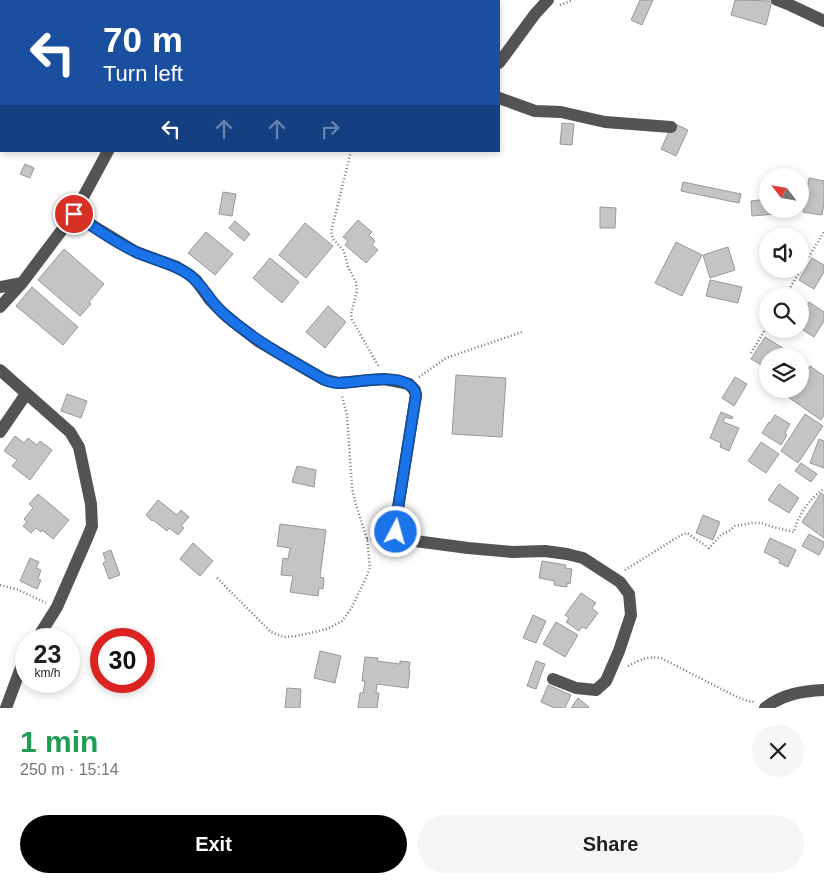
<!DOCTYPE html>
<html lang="en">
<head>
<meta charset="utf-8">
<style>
	body { margin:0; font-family:Helvetica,sans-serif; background:#f6f6f6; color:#202124; height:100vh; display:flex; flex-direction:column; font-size:19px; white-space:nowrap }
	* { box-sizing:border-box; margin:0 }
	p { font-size:16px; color:#757577 }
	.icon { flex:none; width:28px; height:28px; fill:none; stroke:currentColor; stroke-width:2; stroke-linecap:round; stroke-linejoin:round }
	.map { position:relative; height:708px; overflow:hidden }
	.side { display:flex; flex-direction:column; background:#fff; flex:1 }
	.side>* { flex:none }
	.top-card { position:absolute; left:0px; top:0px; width:500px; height:152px; box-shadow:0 2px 8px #0003; background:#1a4fa0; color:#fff; overflow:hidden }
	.needle { width:32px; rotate:301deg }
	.controls { position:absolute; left:759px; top:168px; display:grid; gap:10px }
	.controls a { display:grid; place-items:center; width:50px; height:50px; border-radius:50%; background:#fff; box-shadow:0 2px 8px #0003; font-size:25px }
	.speed { position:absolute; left:15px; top:628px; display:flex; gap:10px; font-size:25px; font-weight:700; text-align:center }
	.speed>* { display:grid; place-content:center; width:65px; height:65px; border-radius:50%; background:#fff; box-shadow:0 2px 8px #0003; line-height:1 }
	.speed small { font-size:12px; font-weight:400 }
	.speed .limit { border:8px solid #d22; background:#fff; color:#111 }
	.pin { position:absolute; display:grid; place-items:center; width:42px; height:42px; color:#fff; margin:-21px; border:2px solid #fff; border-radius:50%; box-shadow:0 1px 5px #0007 }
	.me { position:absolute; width:55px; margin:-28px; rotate:6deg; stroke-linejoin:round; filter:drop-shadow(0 0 4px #0008) }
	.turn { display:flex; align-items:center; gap:18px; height:105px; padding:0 20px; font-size:22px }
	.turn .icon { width:65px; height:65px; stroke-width:2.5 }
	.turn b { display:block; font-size:35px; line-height:42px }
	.lanes { display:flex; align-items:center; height:48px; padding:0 20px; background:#0003; justify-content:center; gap:25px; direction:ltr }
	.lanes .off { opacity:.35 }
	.round { display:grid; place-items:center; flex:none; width:52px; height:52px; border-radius:26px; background:#f6f6f6 }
	.head { display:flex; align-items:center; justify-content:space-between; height:85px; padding:0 20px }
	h1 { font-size:30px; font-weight:800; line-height:38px; color:#1e9e55 }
	.primary-button { display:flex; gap:10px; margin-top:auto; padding:10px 20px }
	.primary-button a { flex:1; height:58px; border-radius:30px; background:#000; color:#fff; font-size:20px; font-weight:800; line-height:58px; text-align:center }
	.primary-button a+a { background:#f6f6f6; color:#202124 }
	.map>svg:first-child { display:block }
	.building { fill:#c4c4c4; stroke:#989898 }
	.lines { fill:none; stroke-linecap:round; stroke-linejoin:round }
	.path { stroke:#767676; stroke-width:2.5; stroke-dasharray:1 2.5; stroke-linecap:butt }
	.minor { stroke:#545454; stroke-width:12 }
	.route-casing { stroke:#114b97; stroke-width:12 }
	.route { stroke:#1a73e8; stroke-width:9 }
</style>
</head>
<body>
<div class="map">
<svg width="824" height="708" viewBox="0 0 824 708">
	<rect width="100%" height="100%" fill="#fff"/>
	<path class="building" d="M640,0H653L642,25L631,20Z
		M735,0L772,1L766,25L731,15Z
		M562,123L574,124L572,145L560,144Z
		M673,123L688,130L676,156L661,149Z
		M25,164L34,168L30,178L20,174Z
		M809,178L824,181V204L822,215L803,212Z
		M683,182L741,194L739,203L681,191Z
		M223,192L236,194L232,216L219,214Z
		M768,199V209H786L787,213L752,216L751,201Z
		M600,207L616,208L615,228H600Z
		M358,220L372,232L369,235L375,241L372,245L378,250L366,263L345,245L348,241L343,237Z
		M235,221L250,234L244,241L229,228Z
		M305,223L333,246L306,278L279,255Z
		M206,232L233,254L215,275L188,253Z
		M676,242L702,255L682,296L655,283Z
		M728,247L735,270L710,278L703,255Z
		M64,249L104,284L89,302L91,304L80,316L38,280Z
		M270,258L299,282L282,303L253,278Z
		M812,258L824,265V272L814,289L799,280Z
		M710,280L742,287L738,303L706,296Z
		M32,287L78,327L63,345L16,306Z
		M809,302L824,312V321L814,337L800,328V316Z
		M328,306L346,322L325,348L306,332Z
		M765,337L786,350L783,356H768V369L751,359Z
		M810,366L824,376V415L821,420L788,397L794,389H800V380Z
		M456,375L506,378L502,437L452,434Z
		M735,377L747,384L734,406L722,398Z
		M67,394L87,401L81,418L61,411Z
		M721,412L733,417L732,419L725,417L723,422L739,428L729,451L720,447L721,443L710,438Z
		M805,414L823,426L798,463L781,451Z
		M775,415L790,424L785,433L787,435L781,445L762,433L769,422L770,423Z
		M15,436L24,443L28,438L37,445L40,441L52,450L30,480L12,466L17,460L4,451Z
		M819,439L824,441V468L810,463Z
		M761,442L779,454L766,473L748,461Z
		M801,463L817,474L811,482L795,471Z
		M297,466L316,470L314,487L292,482Z
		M779,484L799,498L789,513L768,500Z
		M821,493L824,495V538L802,522Z
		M38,494L69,520L53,539L42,530L41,532L36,528L31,533L23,526L27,522L24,519L33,508L29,504Z
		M158,500L177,515L181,510L189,517L181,526L184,528L178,535L169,528L167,531L153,520L152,521L146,515Z
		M703,515L720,522L713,540L696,533Z
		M280,524L326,530L320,577L324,578L323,589L319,588L318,596L290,592L293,576L281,575L283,558L288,559L290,548L277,546Z
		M809,534L824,542V546L819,555L802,546Z
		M770,538L796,550L788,567L779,563L780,560L764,552Z
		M193,543L213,561L200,576L180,559Z
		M111,550L120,575L109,579L103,563L106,561L103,553Z
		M30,558L39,562L36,568L41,570L38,579L41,580L37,589L20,581Z
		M542,561L566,565L565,568L572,569L570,584L567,583V587L554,585L555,581L539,578Z
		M581,593L596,603L592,608L598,613L586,629L582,627L579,631L566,622L569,618L565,615Z
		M533,615L546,621L536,643L523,638Z
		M556,622L578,635L565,657L543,644Z
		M320,651L341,656L335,683L314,678Z
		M365,657L378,658L377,661L400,664V661L410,662L409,670H410L408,688L377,684L376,693H379L377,708H358L360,693H363L365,681H362Z
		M536,661L545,664L536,689L527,686Z
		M548,685L571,695L565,708H554L541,702Z
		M287,688L301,689L300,708H285Z
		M578,698L589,707L588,708H571Z"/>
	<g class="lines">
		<path class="path" d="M371,1V0
			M560,5L573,0
			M351,151L331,232L333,239L344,251L348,267L356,282L357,291L351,314L352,320L379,367
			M785,296L824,232
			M751,353L768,325
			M419,377L446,358L522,332
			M367,539H386
			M625,570L681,535L687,533L709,548L722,534L728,532L735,526L752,523H761L773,527L794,532C798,515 810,498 824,489
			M217,578L271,632L283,637L297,636L327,629L342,621L351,609L366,578L370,568L367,539L356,505L352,488L347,415L342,396
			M0,585L19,590L46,603
			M628,666C639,660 648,656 661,658L737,697L747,701L755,702"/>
		<path class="minor" d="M129,0L130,1
			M777,0L790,5L824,21
			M0,2L1,3
			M499,63L535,14L548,0
			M499,98L535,111L561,112L605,122L671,127
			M74,214L136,252L177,267L190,275L196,280L210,300L226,316L258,341L323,379L338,383L384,379L409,384L415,390L416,395L395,527L396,532L400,539L468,548L512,552L545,551L567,554L583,558L620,582L629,594L631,615L619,651L606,681L596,690L576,688L553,679
			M0,287L22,283
			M0,307L22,283L74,214L108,151
			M0,370L70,432L79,447L91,504L92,526L88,536L57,607L37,639
			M0,432L26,394
			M6,708L23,662L26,657
			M765,708C782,694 803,691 824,690"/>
	</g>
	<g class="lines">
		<defs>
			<path id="route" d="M74,214C94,227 114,242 136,252C153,260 173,263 188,274C202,283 210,302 223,313C252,339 285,357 318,376C324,380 332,383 339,383C357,383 410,369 416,395L395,527L396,532"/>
		</defs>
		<use href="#route" class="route-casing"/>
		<use href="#route" class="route"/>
	</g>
</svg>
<div class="controls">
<a><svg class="needle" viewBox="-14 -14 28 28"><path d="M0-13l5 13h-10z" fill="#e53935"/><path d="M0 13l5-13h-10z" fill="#757577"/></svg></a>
<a><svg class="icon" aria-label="sound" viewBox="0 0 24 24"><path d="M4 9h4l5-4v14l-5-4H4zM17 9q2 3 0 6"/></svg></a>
<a><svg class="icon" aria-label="search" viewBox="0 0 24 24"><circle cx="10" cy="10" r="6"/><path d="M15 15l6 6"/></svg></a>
<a><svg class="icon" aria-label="layers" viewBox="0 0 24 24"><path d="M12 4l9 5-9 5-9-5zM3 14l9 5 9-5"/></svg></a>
</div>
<div class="speed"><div>23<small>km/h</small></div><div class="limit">30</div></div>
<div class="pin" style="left:74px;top:214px;background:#d93025"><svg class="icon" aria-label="arrive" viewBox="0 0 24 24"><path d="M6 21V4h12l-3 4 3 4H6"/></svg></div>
<svg class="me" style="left:396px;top:532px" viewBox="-20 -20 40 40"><circle r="17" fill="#1a73e8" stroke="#fff" stroke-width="3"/><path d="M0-11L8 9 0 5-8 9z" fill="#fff"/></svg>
<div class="top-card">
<div class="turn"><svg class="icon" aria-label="left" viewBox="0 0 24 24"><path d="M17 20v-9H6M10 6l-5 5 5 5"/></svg><div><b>70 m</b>Turn left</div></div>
<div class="lanes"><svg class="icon" aria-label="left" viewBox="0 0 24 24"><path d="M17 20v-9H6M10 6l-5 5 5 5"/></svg><svg class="icon off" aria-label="ahead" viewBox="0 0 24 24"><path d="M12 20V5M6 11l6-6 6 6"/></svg><svg class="icon off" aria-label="ahead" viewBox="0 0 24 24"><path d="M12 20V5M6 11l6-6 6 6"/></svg><svg class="icon off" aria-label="right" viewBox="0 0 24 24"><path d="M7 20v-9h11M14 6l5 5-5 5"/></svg></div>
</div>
</div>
<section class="side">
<div class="head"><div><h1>1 min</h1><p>250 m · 15:14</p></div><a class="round"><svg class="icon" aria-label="close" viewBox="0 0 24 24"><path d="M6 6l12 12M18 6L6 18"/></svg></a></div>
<div class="primary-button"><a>Exit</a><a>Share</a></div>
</section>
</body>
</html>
